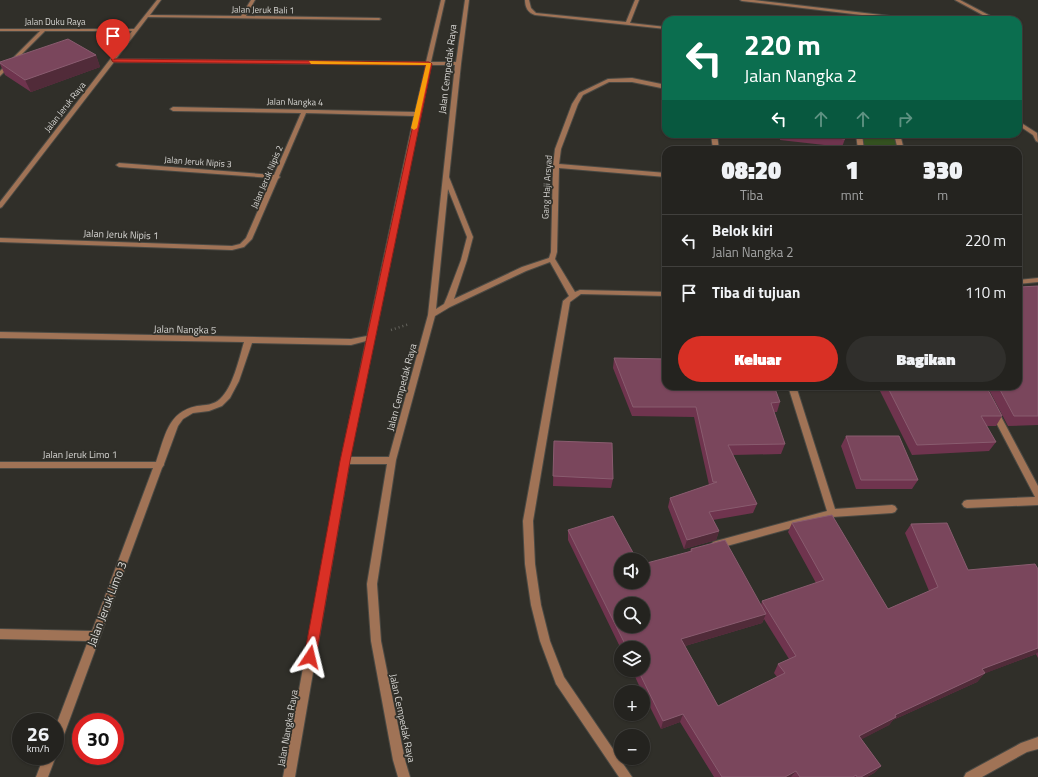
<!DOCTYPE html>
<html lang="id">
<head>
<meta charset="utf-8">
<style>
	body { margin:0; font-family:"Titillium Web",sans-serif; background:#302f2c; color:#f1f3f6; height:100vh; display:flex; flex-direction:column; font-size:15px; white-space:nowrap }
	* { box-sizing:border-box; margin:0 }
	p { font-size:13px; color:#a3a4a4 }
	.icon { flex:none; width:22px; height:22px; fill:none; stroke:currentColor; stroke-width:2; stroke-linecap:round; stroke-linejoin:round }
	.map { position:relative; flex:1; overflow:hidden }
	.drawer { position:absolute; left:662px; top:146px; width:360px; height:244px; display:flex; flex-direction:column; background:#24231f; border-radius:12px; box-shadow:0 1px 3px #0004,0 0 0 1px #41403d }
	.drawer>* { flex:none }
	.top-card { position:absolute; left:662px; top:16px; width:360px; height:122px; border-radius:12px; box-shadow:0 1px 3px #0004,0 0 0 1px #41403d; background:#0b6e4f; color:#fff; overflow:hidden }
	.fabs { position:absolute; left:614px; top:553px; display:grid; gap:8px }
	.fabs a { display:grid; place-items:center; width:36px; height:36px; border-radius:50%; background:#24231f; box-shadow:0 1px 3px #0004,0 0 0 1px #41403d; font-size:20px }
	.speed { position:absolute; left:12px; top:713px; display:flex; gap:8px; font-size:20px; font-weight:700; text-align:center }
	.speed>* { display:grid; place-content:center; width:52px; height:52px; border-radius:50%; background:#24231f; box-shadow:0 1px 3px #0004,0 0 0 1px #41403d; line-height:1 }
	.speed small { font-size:10px; font-weight:400 }
	.speed .limit { border:6px solid #d22; background:#fff; color:#111 }
	.pin { position:absolute; display:grid; place-items:center; width:34px; height:34px; color:#fff; margin:-41px -17px; border-radius:50% 50% 50% 0; rotate:-45deg; box-shadow:0 0 4px #0007 }
	.pin .icon { rotate:45deg }
	.me { position:absolute; width:44px; margin:-22px; rotate:10deg; stroke-linejoin:round; filter:drop-shadow(0 0 3px #0008) }
	.turn { display:flex; align-items:center; gap:14px; height:84px; padding:0 16px; font-size:18px }
	.turn .icon { width:52px; height:52px; stroke-width:2.5 }
	.turn b { display:block; font-size:28px; line-height:34px }
	.lanes { display:flex; align-items:center; height:38px; padding:0 16px; background:#0003; justify-content:center; gap:20px; direction:ltr }
	.lanes .off { opacity:.35 }
	.eta { display:flex; justify-content:space-evenly; align-items:center; height:68px; text-align:center }
	.eta b { font-size:24px; font-weight:800; line-height:28px }
	.cta { display:flex; gap:8px; margin-top:auto; padding:8px 16px }
	.cta a { flex:1; height:46px; border-radius:24px; background:#d93025; color:#fff; font-size:16px; font-weight:800; line-height:46px; text-align:center }
	.cta a+a { background:#302f2c; color:#f1f3f6 }
	ul { padding:0; list-style:none }
	li { display:flex; align-items:center; gap:12px; height:52px; padding:0 16px; border-top:1px solid #41403d }
	li div { flex:1 }
	li b { display:block; font-size:15px }
	li em { font-style:normal }
	.map>svg:first-child { display:block }
	.green { fill:#345120 }
	.lines { fill:none; stroke-linecap:round; stroke-linejoin:round }
	.minor-casing { stroke:#4b4a44; stroke-width:2 }
	.path { stroke:#63625c; stroke-width:2.5; stroke-dasharray:1 3; stroke-linecap:butt }
	.minor { fill:#a07356; fill-rule:evenodd }
	.wall { fill:#6f344e; fill-rule:evenodd }
	.shaded-wall { fill:#512b39 }
	.building { fill:#7a465c; stroke:#895c6f; fill-rule:evenodd }
	.route { fill:#d93025; stroke:#8d1f18 }
	.slow { fill:#f59e0b }
	.labels { text-anchor:middle; stroke-width:3.5; stroke-linejoin:round; paint-order:stroke }
	.far-street-label { font-size:9px; fill:#d7d6d3; stroke:#302f29 }
	.street-label { font-size:10px; fill:#d7d6d3; stroke:#302f29 }
	.near-street-label { font-size:12px; fill:#d7d6d3; stroke:#302f29 }
</style>
</head>
<body>
<div class="map">
<svg width="1038" height="777" viewBox="0 0 1038 777">
	<rect width="100%" height="100%" fill="#302f29"/>
	<path class="green" d="M859,134H896L899,150H861Z"/>
	<g class="lines">
		<defs>
			<path id="minor" d="M157,0H161L150,15L241,16L251,0H255L246,16L379,18L381,19L379,20L148,17L116,59L426,62L441,0H445L431,62H456L465,0H469L461,64L449,177L473,237L467,260L454,299L522,267L549,258L551,252L553,166L555,149L572,104L579,93L608,79L632,78L666,85V89L632,82H609L583,95L578,104L561,149L559,164L666,173V177L559,168L557,252L555,259L575,292L580,290L666,292V296L581,294L570,302L533,521L535,564L541,605L550,641L564,677L632,777H619L556,684L540,641L531,605L525,564L523,521L563,301L569,296L550,262L526,271L450,307L435,316L396,460L377,584L381,641L405,760L410,777H398L393,760L371,641L367,584L387,464H349L295,777H283L341,461L366,341L351,345L252,343L239,381L230,398L222,406L209,411L193,413L183,419L178,426L164,464V465L162,468L61,743L59,747L55,749V728L88,641L0,639V629L92,631L153,468H0V462H156C165,437 167,412 197,406C205,405 214,405 220,399C233,387 239,359 244,342L0,338V332L351,339L367,336L414,116L306,113L279,176L280,177L278,179L252,239L244,247L232,250L0,242V238L232,246L240,244L246,238L272,178L119,167L116,165L119,163L274,175L301,113L173,111L170,109L173,107L415,112L426,65L114,62L2,207L0,208V202L132,31H45L0,76V71L40,31H0V29H134ZM431,65H455L428,315L389,457H350ZM448,189L467,237L461,260L447,297L444,304L436,309Z
				M525,0H529L531,8L536,13L626,22L635,0H639L630,23L666,27V29L535,15C528,13 525,7 525,0Z
				M740,0H754L916,19L918,20H904L742,1Z
				M955,0H960L998,20H992Z
				M1018,121L1037,133L1038,142L1036,141L1033,135L1018,125Z
				M711,134H717L719,150H713Z
				M856,134H862L864,150H858Z
				M894,134H900L904,150H898Z
				M1038,278V282L1018,284V280Z
				M788,386H796L835,509L892,505L895,506L897,509L895,512L892,513L832,517L716,549L713,548L711,545L713,542L716,541L827,511Z
				M994,408L997,409L1038,486V505L967,508L964,507L962,504L964,501L967,500L1035,497L990,411L991,409Z
				M1038,737V749L1027,752L982,777H964L966,773L1021,743Z
				M55,754L56,756L48,777H36L44,756H55Z"/>
		</defs>
		<use href="#minor" class="minor-casing"/>
		<path class="path" d="M391,330L409,324"/>
		<use href="#minor" class="minor"/>
	</g>
	<path class="wall" d="M96,55L100,67L31,92L5,75L0,64V62Z
		M780,134H844L845,139L842,147L780,140Z
		M1038,286V425L1008,426L988,388L989,386H1018V289L1020,287Z
		M614,358L780,402L777,412H774L785,444L781,454L733,455L757,504L753,513L713,520L719,531L716,540L684,549L668,507L670,498L709,485L694,417L632,416L613,368Z
		M883,386H986L1002,416L996,426H986L996,442L989,451L912,455L880,391Z
		M846,436L918,480L912,489H856L841,446Z
		M554,441L613,479L611,488L553,486Z
		M792,523L888,609L929,591L905,533L911,524L968,570L1038,569V658L1036,654L985,673L977,682L893,720L889,725L861,739L881,766L874,773L867,777H714L680,722L661,729L643,693V692H642L632,670H643V648H621V649L568,540V530L621,582L690,551L691,549L761,605L762,601L816,583L788,532ZM764,619L789,659L778,664L774,673L777,677L718,706L685,646L762,623Z"/>
	<path class="shaded-wall" d="M96,55L100,67L31,92L25,80Z
		M719,531L716,540L684,549L687,540Z
		M766,614L762,623L678,648L681,639Z
		M1038,648V652L1036,654L973,678L982,669Z
		M985,673L977,682L893,720L889,725L853,744L859,736L895,715Z
		M683,714L680,722L661,729L663,721Z
		M881,766L874,773L867,777H861Z
		M796,771L791,777H785Z"/>
	<path class="building" d="M781,16L816,20H780Z
		M68,39L96,55L25,80L0,63V62Z
		M805,134H844L845,139Z
		M1038,286V416H1014L998,386H1018V291H1023L1020,287Z
		M614,358L666,359V386H774L780,402L771,403L785,444L728,445L757,504L709,512L719,531L687,540L670,498L717,482H713L696,407H633Z
		M887,386H986L1002,416H981L996,442L917,445Z
		M846,436H899L918,480H861Z
		M554,441L612,443L613,479L553,476Z
		M832,515L888,609L938,587L911,524L947,523L968,570L1035,564L1038,569V648L982,669L985,673L895,715L896,717L859,736L881,766L861,777H857L856,775L853,777H800L796,771L785,777H722L683,714L663,721L638,670H643V648H627L568,530L613,516L637,560H621V582H643V564L692,551L691,549L725,540L766,614L681,639L718,706L785,673L778,664L796,656L762,601L824,580L792,523ZM621,604H643V626H621Z"/>
	<path class="route" d="M111,59L429,62L432,64L350,461L316,657L314,661L310,662L306,661L304,657L340,461L426,65L113,62Z"/>
	<path class="slow" d="M309,61L431,63L417,128L414,130L411,128L426,65L311,64Z"/>
	<g class="labels">
		<g class="far-street-label">
			<text transform="translate(263 10) rotate(1)" y="3">Jalan Jeruk Bali 1</text>
			<text x="55" y="25">Jalan Duku Raya</text>
			<text transform="translate(295 102) rotate(1)" y="3">Jalan Nangka 4</text>
			<text transform="translate(65 107) rotate(-52)" y="3">Jalan Jeruk Raya</text>
			<text transform="translate(198 162) rotate(4)" y="3">Jalan Jeruk Nipis 3</text>
			<text transform="translate(267 177) rotate(-67)" y="3">Jalan Jeruk Nipis 2</text>
			<text transform="translate(547 187) rotate(-87)" y="3">Gang Haji Arsyad</text>
		</g>
		<g class="street-label">
			<text transform="translate(447 69) rotate(-83)" y="4">Jalan Cempedak Raya</text>
			<text transform="translate(121 234) rotate(2)" y="4">Jalan Jeruk Nipis 1</text>
			<text transform="translate(185 329) rotate(1)" y="4">Jalan Nangka 5</text>
			<text transform="translate(401 387) rotate(-75)" y="4">Jalan Cempedak Raya</text>
			<text x="80" y="458">Jalan Jeruk Limo 1</text>
			<text transform="translate(403 718) rotate(78)" y="4">Jalan Cempedak Raya</text>
			<text transform="translate(287 728) rotate(-80)" y="4">Jalan Nangka Raya</text>
		</g>
		<g class="near-street-label">
			<text transform="translate(107 604) rotate(-69)" y="4">Jalan Jeruk Limo 3</text>
		</g>
	</g>
</svg>
<div class="fabs">
<a><svg class="icon" aria-label="sound" viewBox="0 0 24 24"><path d="M4 9h4l5-4v14l-5-4H4zM17 9q2 3 0 6"/></svg></a>
<a><svg class="icon" aria-label="search" viewBox="0 0 24 24"><circle cx="10" cy="10" r="6"/><path d="M15 15l6 6"/></svg></a>
<a><svg class="icon" aria-label="layers" viewBox="0 0 24 24"><path d="M12 4l9 5-9 5-9-5zM3 14l9 5 9-5"/></svg></a>
<a>+</a>
<a>−</a>
</div>
<div class="speed"><div>26<small>km/h</small></div><div class="limit">30</div></div>
<div class="pin" style="left:113px;top:60px;background:#d93025"><svg class="icon" aria-label="arrive" viewBox="0 0 24 24"><path d="M6 21V4h12l-3 4 3 4H6"/></svg></div>
<svg class="me" style="left:310px;top:657px" viewBox="-20 -20 40 40"><path d="M0-17L14 15 0 8-14 15z" fill="#d93025" stroke="#fff" stroke-width="4"/></svg>
<div class="top-card">
<div class="turn"><svg class="icon" aria-label="left" viewBox="0 0 24 24"><path d="M17 20v-9H6M10 6l-5 5 5 5"/></svg><div><b>220 m</b>Jalan Nangka 2</div></div>
<div class="lanes"><svg class="icon" aria-label="left" viewBox="0 0 24 24"><path d="M17 20v-9H6M10 6l-5 5 5 5"/></svg><svg class="icon off" aria-label="ahead" viewBox="0 0 24 24"><path d="M12 20V5M6 11l6-6 6 6"/></svg><svg class="icon off" aria-label="ahead" viewBox="0 0 24 24"><path d="M12 20V5M6 11l6-6 6 6"/></svg><svg class="icon off" aria-label="right" viewBox="0 0 24 24"><path d="M7 20v-9h11M14 6l5 5-5 5"/></svg></div>
</div>
<section class="drawer">
<div class="eta">
<div><b>08:20</b><p>Tiba</p></div>
<div><b>1</b><p>mnt</p></div>
<div><b>330</b><p>m</p></div>
</div>
<ul>
<li><svg class="icon" aria-label="left" viewBox="0 0 24 24"><path d="M17 20v-9H6M10 6l-5 5 5 5"/></svg><div><b>Belok kiri</b><p>Jalan Nangka 2</p></div><em>220 m</em></li>
<li><svg class="icon" aria-label="arrive" viewBox="0 0 24 24"><path d="M6 21V4h12l-3 4 3 4H6"/></svg><div><b>Tiba di tujuan</b></div><em>110 m</em></li>
</ul>
<div class="cta"><a>Keluar</a><a>Bagikan</a></div>
</section>
</div>
</body>
</html>
